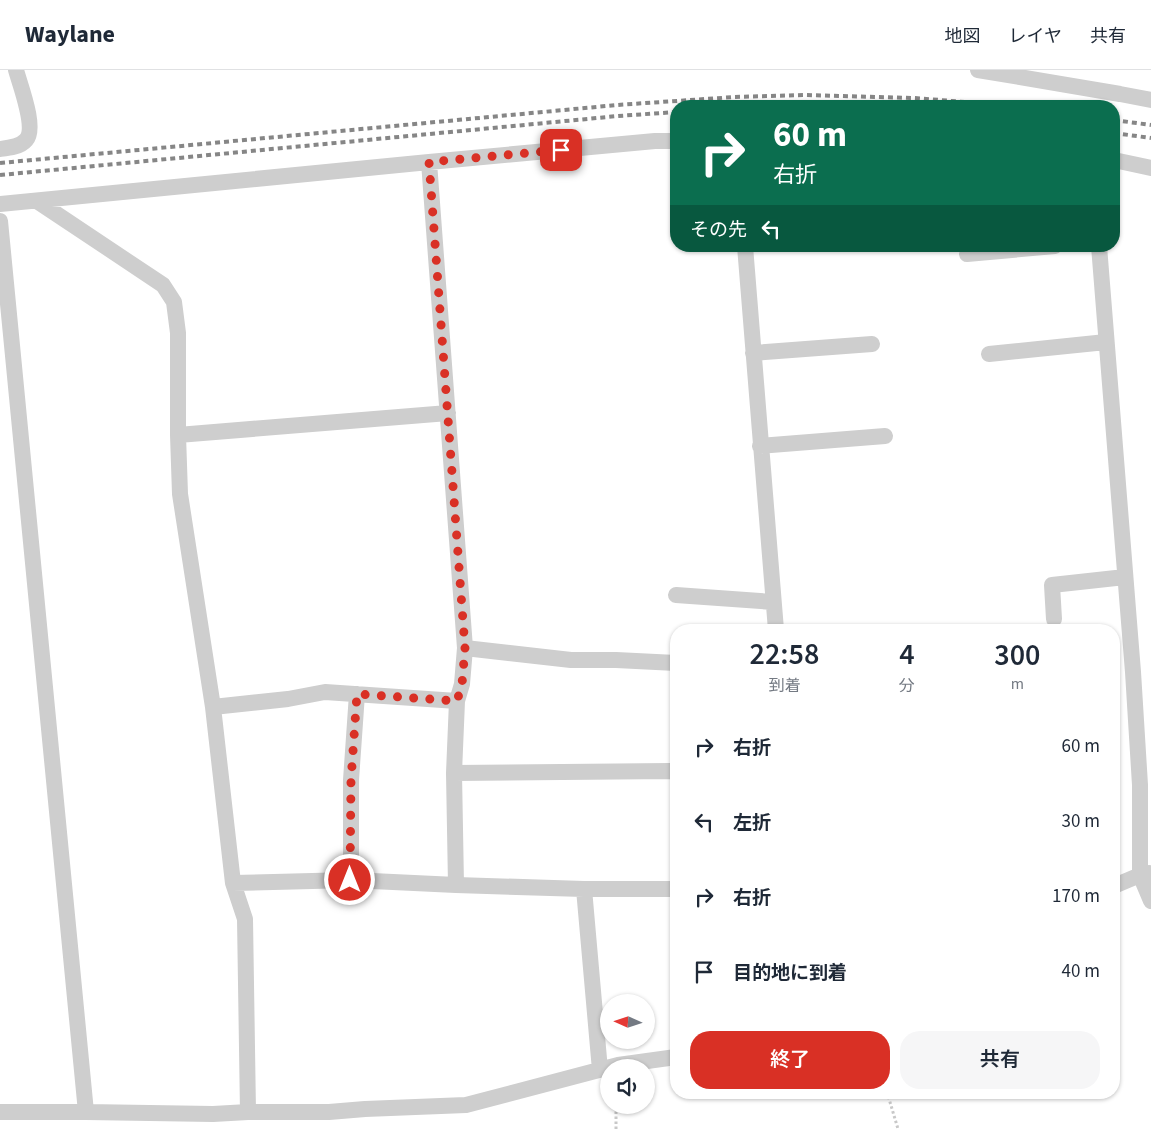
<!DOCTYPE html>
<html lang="ja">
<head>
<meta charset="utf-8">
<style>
	body { margin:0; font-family:"Source Sans 3","Noto Sans JP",sans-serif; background:#f6f6f7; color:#1f2937; height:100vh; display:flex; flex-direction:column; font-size:19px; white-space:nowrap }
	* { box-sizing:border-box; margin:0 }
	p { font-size:16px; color:#747a83 }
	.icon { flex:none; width:28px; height:28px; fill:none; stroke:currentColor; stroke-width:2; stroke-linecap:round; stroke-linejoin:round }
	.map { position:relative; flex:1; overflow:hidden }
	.drawer { position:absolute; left:670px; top:554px; width:450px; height:475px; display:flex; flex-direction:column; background:#fff; border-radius:20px; box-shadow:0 1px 4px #0004 }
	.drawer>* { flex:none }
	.hud { position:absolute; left:670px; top:30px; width:450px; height:152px; border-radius:20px; box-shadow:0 1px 4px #0004; background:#0b6e4f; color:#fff; overflow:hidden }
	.needle { width:32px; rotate:273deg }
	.fabs { position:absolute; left:600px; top:924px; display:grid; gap:10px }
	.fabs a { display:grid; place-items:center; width:55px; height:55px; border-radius:50%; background:#fff; box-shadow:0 1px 4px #0004; font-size:25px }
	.pin { position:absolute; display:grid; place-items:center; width:42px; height:42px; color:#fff; margin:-21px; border-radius:10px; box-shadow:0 2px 8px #0006 }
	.me { position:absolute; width:55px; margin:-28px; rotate:0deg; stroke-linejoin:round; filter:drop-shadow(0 0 4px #0008) }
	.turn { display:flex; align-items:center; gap:18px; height:105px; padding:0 20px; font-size:22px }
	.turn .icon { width:65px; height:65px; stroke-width:2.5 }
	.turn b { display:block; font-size:35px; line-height:42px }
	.then { display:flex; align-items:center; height:48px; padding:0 20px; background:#0003; gap:10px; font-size:19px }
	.eta { display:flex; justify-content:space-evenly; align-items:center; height:85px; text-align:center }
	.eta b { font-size:30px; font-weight:600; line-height:35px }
	.primary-button { display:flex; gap:10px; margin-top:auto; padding:10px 20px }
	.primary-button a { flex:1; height:58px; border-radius:20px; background:#d93025; color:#fff; font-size:20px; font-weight:600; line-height:58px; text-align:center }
	.primary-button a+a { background:#f6f6f7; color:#1f2937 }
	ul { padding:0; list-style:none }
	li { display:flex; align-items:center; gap:15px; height:75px; padding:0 20px }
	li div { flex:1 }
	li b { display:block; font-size:19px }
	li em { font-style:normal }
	header { display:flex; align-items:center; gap:30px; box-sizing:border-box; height:70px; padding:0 25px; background:#fff; border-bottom:1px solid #e0e1e3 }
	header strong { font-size:24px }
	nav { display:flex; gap:28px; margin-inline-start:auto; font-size:18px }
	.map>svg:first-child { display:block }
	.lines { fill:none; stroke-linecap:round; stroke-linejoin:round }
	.path { stroke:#c8c8c8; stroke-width:3; stroke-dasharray:2.5 2.5; stroke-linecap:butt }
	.minor { stroke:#cecece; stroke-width:16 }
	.rail { stroke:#868686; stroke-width:4; stroke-dasharray:5 4; stroke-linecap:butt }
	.route { stroke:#d93025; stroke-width:9; stroke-dasharray:0 16.2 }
</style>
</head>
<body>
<header>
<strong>Waylane</strong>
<nav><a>地図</a><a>レイヤ</a><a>共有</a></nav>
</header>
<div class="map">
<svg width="1151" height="1059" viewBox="0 0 1151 1059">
	<rect width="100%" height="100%" fill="#fff"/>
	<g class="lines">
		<path class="path" d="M887,1022L898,1059
			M616,1059V1035"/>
		<path class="minor" d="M978,0L1120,24L1151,30
			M0,79C9,78 20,77 26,70C37,58 20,15 16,0
			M1114,90L1151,98
			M429,92L465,578L462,614L457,631L454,703L456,815
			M37,131L163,215L174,232L178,263V365L180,424L213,637L233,813L245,849L248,1042
			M0,134L429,92L655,71H676
			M0,151L86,1042
			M745,176L776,560
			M1099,176L1133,602L1140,715V805L1151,831
			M967,184L1055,176
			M753,283L872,274
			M989,284L1106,272
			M178,365L448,343
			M760,376L885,366
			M676,525L773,532
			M1054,549L1052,515L1125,507
			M465,578L571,590H616L676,593
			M213,637L288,629L325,622L457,631
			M454,703L670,701L676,703
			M351,810V710L357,624
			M233,813L351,810L456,815L584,819H676
			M1114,816L1140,805L1149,803
			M584,819L600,1000
			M0,1042H86L213,1044L248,1042H329L365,1039L466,1035L618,995L676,987"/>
		<path class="rail" d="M1114,50L1151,55
			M1114,63L1151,68
			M0,93L617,35L735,27L804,25L915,28L1014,36
			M0,105L618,46L676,42"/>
	</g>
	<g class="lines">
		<path class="route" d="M350,810L351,710L357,624L457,631L462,614L465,578L429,92L561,80"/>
	</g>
</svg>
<div class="fabs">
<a><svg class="needle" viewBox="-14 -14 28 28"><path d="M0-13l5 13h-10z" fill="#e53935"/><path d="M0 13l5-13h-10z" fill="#747a83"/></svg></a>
<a><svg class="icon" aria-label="sound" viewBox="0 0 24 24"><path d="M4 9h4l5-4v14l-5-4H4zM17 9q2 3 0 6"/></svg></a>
</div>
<div class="pin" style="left:561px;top:80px;background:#d93025"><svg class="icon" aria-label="arrive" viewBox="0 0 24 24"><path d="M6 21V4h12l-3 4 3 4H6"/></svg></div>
<svg class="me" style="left:350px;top:810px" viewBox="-20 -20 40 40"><circle r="17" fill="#d93025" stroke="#fff" stroke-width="3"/><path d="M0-11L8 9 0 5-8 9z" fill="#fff"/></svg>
<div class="hud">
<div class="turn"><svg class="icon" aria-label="right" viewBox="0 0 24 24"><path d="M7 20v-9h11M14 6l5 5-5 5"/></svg><div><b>60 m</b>右折</div></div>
<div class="then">その先<svg class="icon" aria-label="left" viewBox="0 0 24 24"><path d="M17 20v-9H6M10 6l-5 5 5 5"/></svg></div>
</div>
<section class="drawer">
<div class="eta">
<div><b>22:58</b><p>到着</p></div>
<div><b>4</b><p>分</p></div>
<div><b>300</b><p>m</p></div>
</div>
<ul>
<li><svg class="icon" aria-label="right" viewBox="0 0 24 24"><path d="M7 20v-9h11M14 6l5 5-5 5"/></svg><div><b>右折</b></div><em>60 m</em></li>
<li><svg class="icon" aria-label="left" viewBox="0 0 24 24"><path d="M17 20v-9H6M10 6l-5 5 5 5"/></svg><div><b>左折</b></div><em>30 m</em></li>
<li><svg class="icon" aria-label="right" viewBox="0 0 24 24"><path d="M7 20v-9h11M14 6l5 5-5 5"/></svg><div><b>右折</b></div><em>170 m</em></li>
<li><svg class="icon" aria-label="arrive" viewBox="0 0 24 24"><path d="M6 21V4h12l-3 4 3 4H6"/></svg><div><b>目的地に到着</b></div><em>40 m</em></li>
</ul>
<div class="primary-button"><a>終了</a><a>共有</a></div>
</section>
</div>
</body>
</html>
